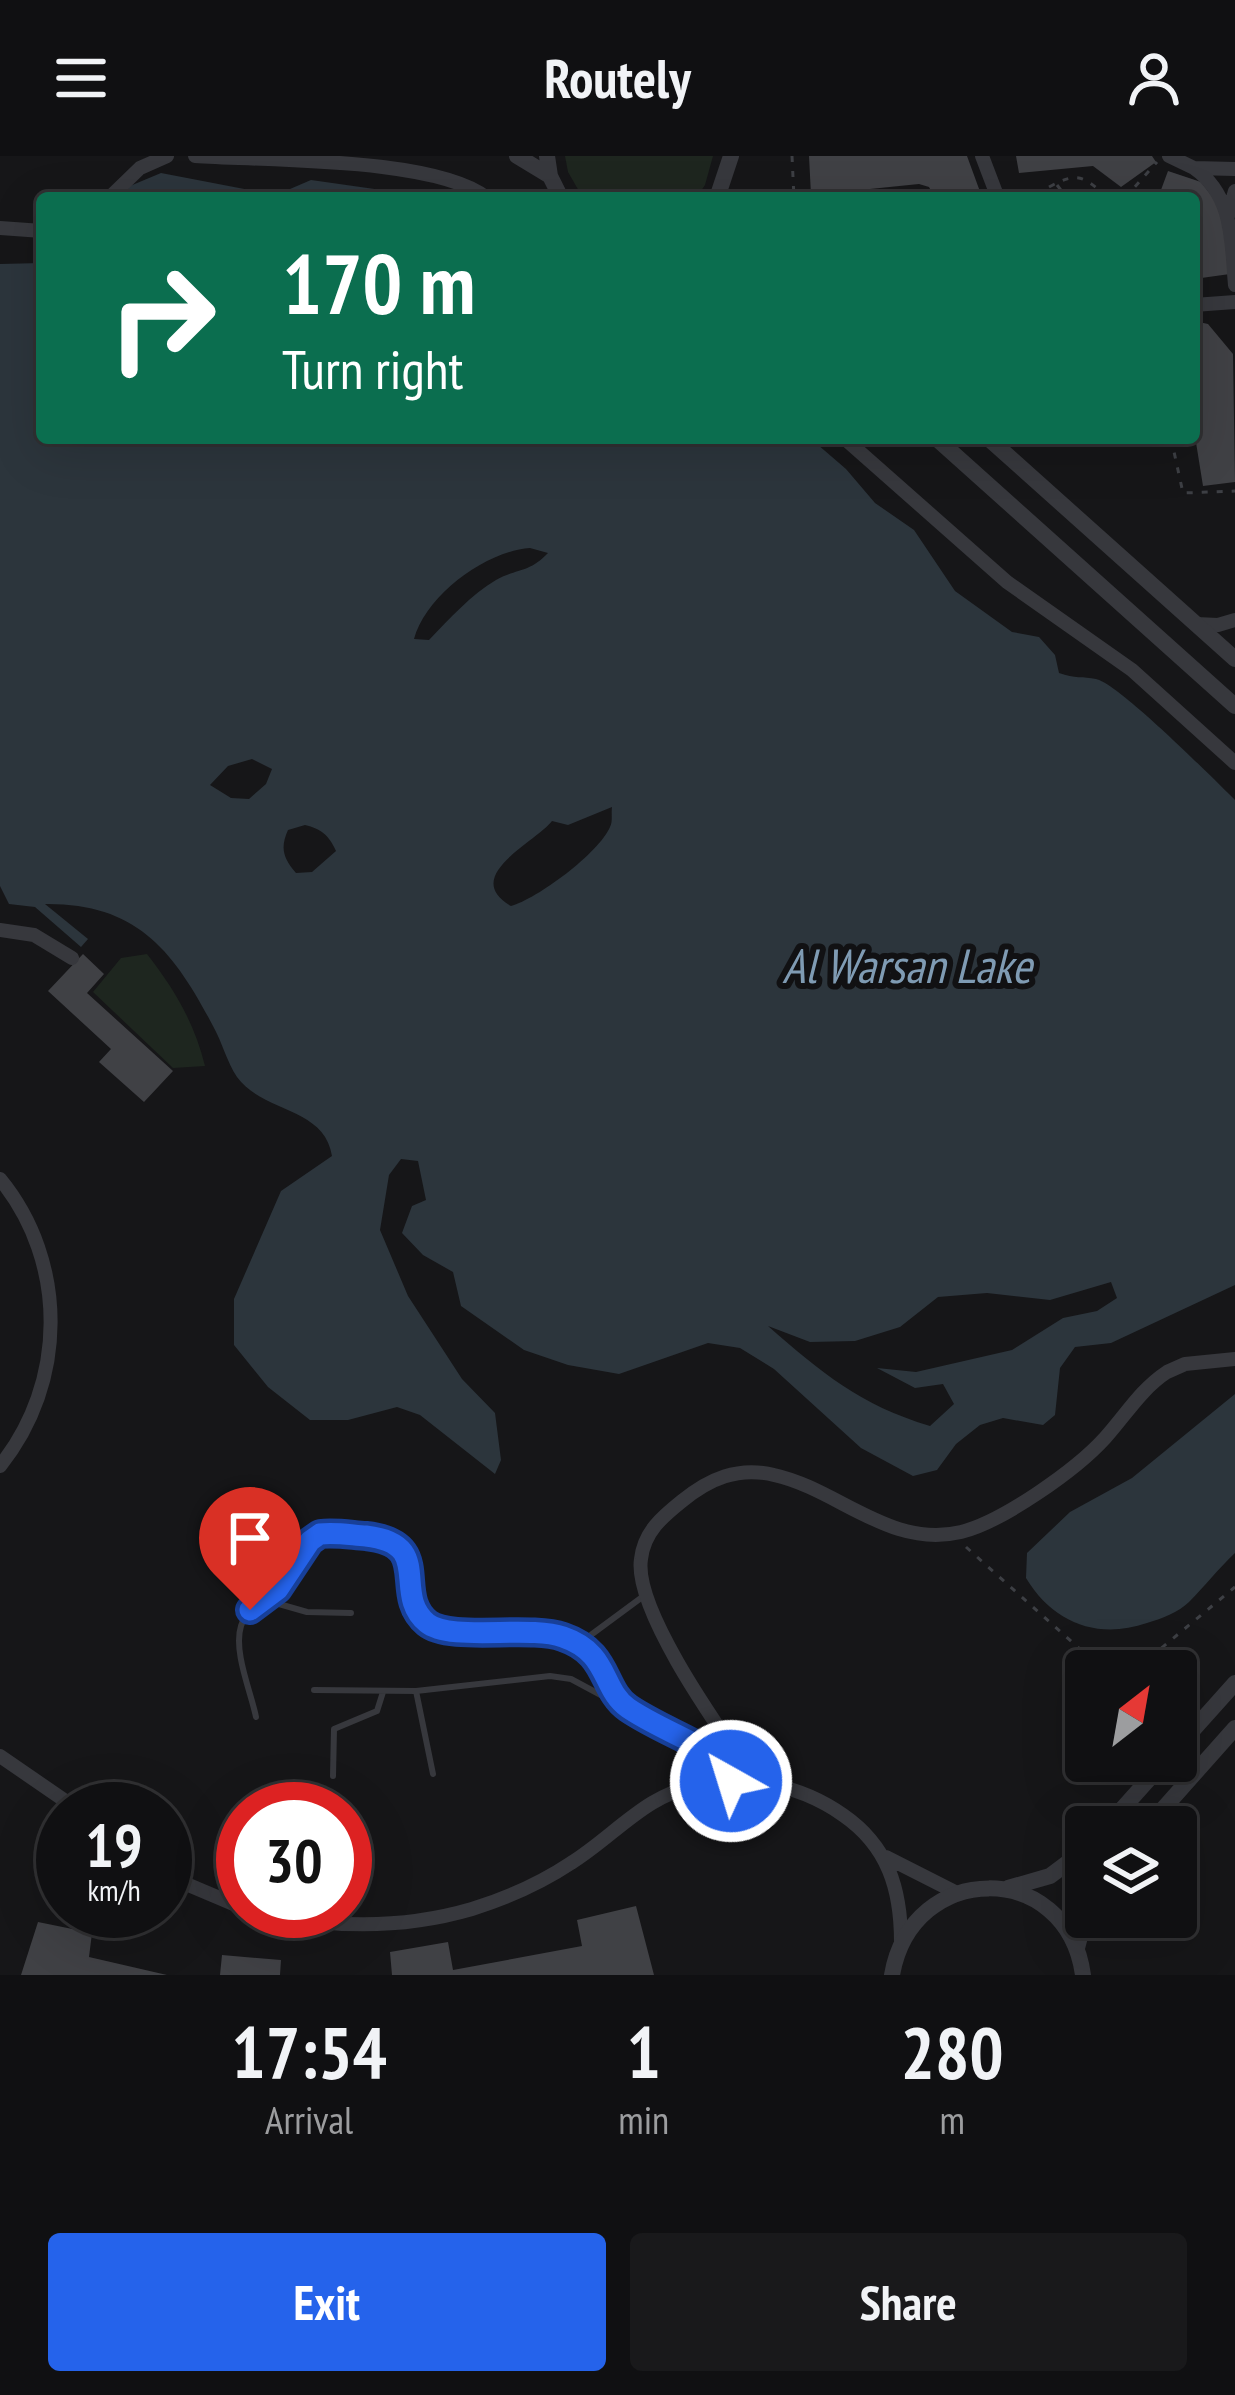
<!DOCTYPE html>
<html lang="en">
<head>
<meta charset="utf-8">
<style>
	body { margin:0; font-family:"PT Sans Narrow",sans-serif; background:#19191b; color:#f1f3f6; height:100vh; display:flex; flex-direction:column; font-size:45px; white-space:nowrap }
	* { box-sizing:border-box; margin:0 }
	p { font-size:39px; color:#9c9d9f }
	.icon { flex:none; width:66px; height:66px; fill:none; stroke:currentColor; stroke-width:2; stroke-linecap:round; stroke-linejoin:round }
	.map { position:relative; height:1819px; overflow:hidden }
	.details { display:flex; flex-direction:column; background:#101012; flex:1 }
	.details>* { flex:none }
	.top-card { position:absolute; left:36px; top:36px; width:1164px; height:252px; border-radius:12px; box-shadow:0 12px 48px #0002,0 0 0 3px #303032; background:#0b6e4f; color:#fff; overflow:hidden }
	.needle { width:78px; rotate:31deg }
	.tools { position:absolute; left:1065px; top:1494px; display:grid; gap:24px }
	.tools a { display:grid; place-items:center; width:132px; height:132px; border-radius:12px; background:#101012; box-shadow:0 12px 48px #0002,0 0 0 3px #303032; font-size:60px }
	.speed { position:absolute; left:36px; top:1626px; display:flex; gap:24px; font-size:60px; font-weight:700; text-align:center }
	.speed>* { display:grid; place-content:center; width:156px; height:156px; border-radius:50%; background:#101012; box-shadow:0 12px 48px #0002,0 0 0 3px #303032; line-height:1 }
	.speed small { font-size:30px; font-weight:400 }
	.speed .limit { border:18px solid #d22; background:#fff; color:#111 }
	.pin { position:absolute; display:grid; place-items:center; width:102px; height:102px; color:#fff; margin:-123px -51px; border-radius:50% 50% 50% 0; rotate:-45deg; box-shadow:0 0 12px #0007 }
	.pin .icon { rotate:45deg }
	.me { position:absolute; width:132px; margin:-66px; rotate:321deg; stroke-linejoin:round; filter:drop-shadow(0 0 9px #0008) }
	.turn { display:flex; align-items:center; gap:42px; height:252px; padding:0 48px; font-size:54px }
	.turn .icon { width:156px; height:156px; stroke-width:2.5 }
	.turn b { display:block; font-size:84px; line-height:102px }
	.eta { display:flex; justify-content:space-evenly; align-items:center; height:204px; text-align:center }
	.eta b { font-size:72px; font-weight:700; line-height:84px }
	.button { display:flex; gap:24px; margin-top:auto; padding:24px 48px }
	.button a { flex:1; height:138px; border-radius:12px; background:#2563eb; color:#fff; font-size:48px; font-weight:700; line-height:138px; text-align:center }
	.button a+a { background:#19191b; color:#f1f3f6 }
	header { display:flex; justify-content:space-between; align-items:center; height:156px; padding:0 48px; background:#101012; font-size:54px; font-weight:700 }
	.map>svg:first-child { display:block }
	.green { fill:#1e261f }
	.water { fill:#2c353c; fill-rule:evenodd }
	.building { fill:#404145 }
	.lines { fill:none; stroke-linecap:round; stroke-linejoin:round }
	.path { stroke:#3d3f44; stroke-width:3; stroke-dasharray:6 9; stroke-linecap:butt }
	.service { stroke:#37383d; stroke-width:6 }
	.minor { stroke:#37383d; stroke-width:14 }
	.tertiary { stroke:#37383d; stroke-width:16 }
	.route-casing { stroke:#184099; stroke-width:30 }
	.route { stroke:#2563eb; stroke-width:21 }
	.labels { text-anchor:middle; stroke-width:12; stroke-linejoin:round; paint-order:stroke }
	.water-label { font-size:48px; font-style:italic; fill:#7f9bb3; stroke:#111113 }
</style>
</head>
<body>
<header><svg class="icon" aria-label="menu" viewBox="0 0 24 24"><path d="M4 6h16M4 12h16M4 18h16"/></svg>Routely<svg class="icon" aria-label="person" viewBox="0 0 24 24"><circle cx="12" cy="8" r="4"/><path d="M4 21q1-7 8-7t8 7"/></svg></header>
<div class="map">
<svg width="1235" height="1819" viewBox="0 0 1235 1819">
	<rect width="100%" height="100%" fill="#161618"/>
	<path class="green" d="M565,0H713L705,29L696,42H583L568,16Z
		M147,798C175,834 194,866 205,910L173,912L93,836L121,802Z"/>
	<path class="water" d="M161,17L276,39L311,24L438,42H122L130,30Z
		M42,107V282H810L846,313L875,347L914,374L955,435L1012,476L1039,481L1055,499L1059,517C1075,523 1083,520 1096,523C1118,527 1214,623 1235,644V1129L1111,1187L1075,1191L1060,1212L1055,1259L1043,1269L1003,1262L980,1269L956,1288L937,1314L913,1320L861,1292L774,1213L740,1192L708,1187L619,1218L568,1209L524,1194L461,1150L453,1116L423,1099L402,1077L412,1050L426,1044L418,1005L401,1003L389,1019L380,1074L408,1140L462,1223L495,1257L501,1304L495,1318L420,1259L397,1251L348,1264H310L268,1231L234,1189V1143L281,1035L332,1000C325,951 263,957 237,921C227,906 222,886 213,870C174,795 137,747 45,748L88,783L81,791L35,751L9,748L0,730V108ZM530,392L548,397C529,417 518,412 496,424C472,438 449,463 429,484L414,483C426,439 486,395 530,392ZM252,603L272,613L266,628L249,643L231,642L210,629L228,610ZM612,651C611,658 613,665 610,671C599,697 537,743 511,750C460,720 535,687 552,665L568,669ZM305,669C321,673 329,679 336,695L312,716L296,717C283,702 280,692 288,674ZM1111,1126L1117,1142L1097,1155L1063,1162L1012,1194L916,1216L877,1212L915,1232L943,1228L954,1248L930,1270C860,1249 822,1217 768,1170L810,1186L855,1185L900,1171L938,1141L987,1137L1050,1144Z
		M1235,1238V1397C1218,1413 1205,1430 1189,1446C1179,1456 1161,1463 1147,1467C1098,1484 1053,1467 1026,1422L1027,1397L1070,1356L1132,1322Z"/>
	<path class="building" d="M809,0H967L982,41L935,42L929,31L919,28L811,39Z
		M1016,0H1152L1156,6L1121,31L1093,10L1019,17Z
		M1168,15L1201,26L1224,56L1230,118L1194,123V42H1158Z
		M1194,165L1208,168L1233,198L1235,326L1203,330L1194,274Z
		M83,798L104,818L87,837L173,915L144,946L99,906L111,893L48,835Z
		M636,1750L654,1819H392L390,1796L448,1786L453,1814L582,1790L577,1764Z
		M38,1766L92,1777L89,1801L167,1819H21Z
		M222,1799L281,1804L280,1819H220Z"/>
	<g class="lines">
		<path class="path" d="M792,0L794,42
			M1057,29L1067,42
			M1049,31C1080,14 1084,22 1109,42
			M1125,42L1157,6
			M1171,282L1183,337L1235,335
			M966,1391L1081,1494L1114,1506L1136,1504L1159,1494L1235,1431"/>
		<path class="service" d="M265,1444L307,1456L351,1457
			M580,1487L645,1439
			M314,1534L416,1535L550,1520L571,1523L720,1603L743,1624
			M416,1535L433,1618
			M256,1561C251,1536 233,1495 241,1470C247,1450 273,1439 286,1424C297,1411 304,1385 319,1379C333,1372 368,1379 384,1382C429,1392 392,1461 446,1475C495,1475 566,1463 600,1507C610,1520 616,1535 623,1549
			M333,1620L334,1573L377,1555L383,1536"/>
		<path class="minor" d="M195,0C266,5 435,1 487,42
			M982,0L998,42
			M1169,0L1194,12L1235,13
			M1194,12C1234,40 1231,86 1235,129
			M1033,40L1035,42
			M109,42L140,12L167,0
			M1228,60L1235,35
			M0,72L42,75
			M1194,149L1235,146
			M844,282L1007,426L1132,514L1235,607
			M1137,282H1152
			M1196,468L1218,469L1235,464
			M0,774L34,779L72,802
			M0,1023C68,1106 67,1227 0,1310
			M0,1600L77,1653
			M756,1626C725,1581 633,1455 641,1403C644,1376 662,1361 682,1345C709,1323 738,1310 774,1319C838,1333 890,1393 961,1376C1002,1366 1076,1314 1105,1282C1125,1260 1141,1233 1167,1216L1185,1208L1235,1203
			M886,1701L957,1737
			M165,1719L243,1752
			M254,1755C326,1772 400,1774 472,1753C507,1742 541,1727 571,1707C600,1689 624,1664 652,1647C711,1612 789,1621 843,1659C888,1690 901,1733 901,1786"/>
		<path class="tertiary" d="M517,0L550,20
			M547,0L550,20L561,42
			M717,42L731,0
			M936,282L1235,550
			M988,282L1235,503
			M1176,1593L1235,1527
			M1106,1671L1165,1605
			M1147,1671L1235,1572
			M1008,1732L1050,1720L1086,1693
			M1077,1792L1086,1758
			M892,1819C912,1704 1067,1703 1083,1819"/>
	</g>
	<g class="lines">
		<defs>
			<path id="route" d="M250,1454L278,1433L310,1385L320,1378C335,1376 351,1379 366,1380C436,1388 391,1437 427,1467C450,1486 529,1469 563,1481C610,1497 601,1533 628,1552C666,1578 715,1590 744,1625H731"/>
		</defs>
		<use href="#route" class="route-casing"/>
		<use href="#route" class="route"/>
	</g>
	<g class="labels">
		<g class="water-label">
			<text x="907" y="827">Al Warsan Lake</text>
		</g>
	</g>
</svg>
<div class="tools">
<a><svg class="needle" viewBox="-14 -14 28 28"><path d="M0-13l5 13h-10z" fill="#e53935"/><path d="M0 13l5-13h-10z" fill="#9c9d9f"/></svg></a>
<a><svg class="icon" aria-label="layers" viewBox="0 0 24 24"><path d="M12 4l9 5-9 5-9-5zM3 14l9 5 9-5"/></svg></a>
</div>
<div class="speed"><div>19<small>km/h</small></div><div class="limit">30</div></div>
<div class="pin" style="left:250px;top:1454px;background:#d93025"><svg class="icon" aria-label="arrive" viewBox="0 0 24 24"><path d="M6 21V4h12l-3 4 3 4H6"/></svg></div>
<svg class="me" style="left:731px;top:1625px" viewBox="-20 -20 40 40"><circle r="17" fill="#2563eb" stroke="#fff" stroke-width="3"/><path d="M0-11L8 9 0 5-8 9z" fill="#fff"/></svg>
<div class="top-card">
<div class="turn"><svg class="icon" aria-label="right" viewBox="0 0 24 24"><path d="M7 20v-9h11M14 6l5 5-5 5"/></svg><div><b>170 m</b>Turn right</div></div>
</div>
</div>
<section class="details">
<div class="eta">
<div><b>17:54</b><p>Arrival</p></div>
<div><b>1</b><p>min</p></div>
<div><b>280</b><p>m</p></div>
</div>
<div class="button"><a>Exit</a><a>Share</a></div>
</section>
</body>
</html>
